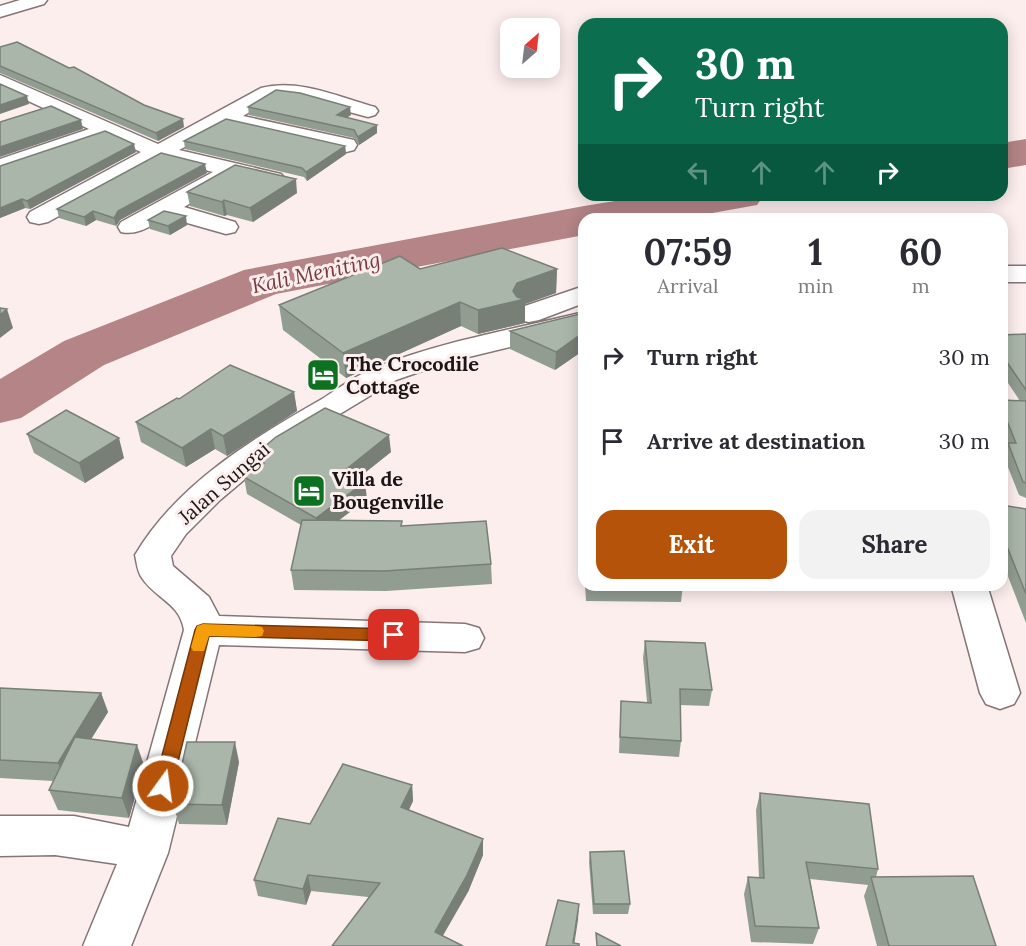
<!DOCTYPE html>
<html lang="en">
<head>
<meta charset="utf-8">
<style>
	body { margin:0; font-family:Lora,serif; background:#f2f2f3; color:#2b2b33; height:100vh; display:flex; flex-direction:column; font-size:22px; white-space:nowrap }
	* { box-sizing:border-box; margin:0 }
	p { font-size:20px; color:#7c7c81 }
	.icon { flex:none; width:33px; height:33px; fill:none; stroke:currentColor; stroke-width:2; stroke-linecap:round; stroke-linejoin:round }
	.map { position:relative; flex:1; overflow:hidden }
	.side { position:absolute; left:578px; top:213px; width:430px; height:378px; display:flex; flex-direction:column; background:#fff; border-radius:18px; box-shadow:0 3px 15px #0003 }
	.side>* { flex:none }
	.hud { position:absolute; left:578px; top:18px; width:430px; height:183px; border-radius:18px; box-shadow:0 3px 15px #0003; background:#0b6e4f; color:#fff; overflow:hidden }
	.needle { width:39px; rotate:28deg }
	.controls { position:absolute; left:500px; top:18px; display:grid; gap:12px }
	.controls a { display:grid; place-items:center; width:60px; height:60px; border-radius:12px; background:#fff; box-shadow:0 3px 15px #0003; font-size:30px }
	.pin { position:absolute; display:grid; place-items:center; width:51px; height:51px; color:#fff; margin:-26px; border-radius:12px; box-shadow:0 3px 9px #0006 }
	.me { position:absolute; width:66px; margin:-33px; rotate:14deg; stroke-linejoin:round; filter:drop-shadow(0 0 4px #0008) }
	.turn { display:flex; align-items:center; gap:21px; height:126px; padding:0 18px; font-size:27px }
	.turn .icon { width:78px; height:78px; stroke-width:2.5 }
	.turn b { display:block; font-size:42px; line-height:51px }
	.lanes { display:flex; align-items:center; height:57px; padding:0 18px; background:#0003; justify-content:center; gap:30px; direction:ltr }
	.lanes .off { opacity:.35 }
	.eta { display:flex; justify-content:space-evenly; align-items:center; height:102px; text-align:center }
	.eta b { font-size:36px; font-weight:700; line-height:42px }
	.action { display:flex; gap:12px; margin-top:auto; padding:12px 18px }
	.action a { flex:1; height:69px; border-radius:18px; background:#b45309; color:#fff; font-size:24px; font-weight:700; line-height:69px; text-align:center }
	.action a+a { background:#f2f2f3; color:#2b2b33 }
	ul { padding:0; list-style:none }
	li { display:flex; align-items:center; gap:18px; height:84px; padding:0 18px }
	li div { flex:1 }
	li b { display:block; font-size:22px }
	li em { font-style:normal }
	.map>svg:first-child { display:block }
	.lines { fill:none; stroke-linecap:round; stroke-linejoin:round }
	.river { fill:#b48486; fill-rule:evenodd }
	.minor-casing { stroke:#867576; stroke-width:3 }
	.minor { fill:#fff; fill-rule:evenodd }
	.wall { fill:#929d92 }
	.shaded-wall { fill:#777f77 }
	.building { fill:#aab6aa; stroke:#777f77; stroke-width:1.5 }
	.route { fill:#b45309; stroke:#753606; stroke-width:1.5 }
	.slow { fill:#f59e0b }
	.labels { text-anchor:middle; stroke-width:6; stroke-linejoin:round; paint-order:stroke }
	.poi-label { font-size:20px; font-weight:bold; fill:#1c1516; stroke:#fdeeee; text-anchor:start }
	.street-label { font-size:20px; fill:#1c1516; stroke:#fdeeee }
	.water-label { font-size:21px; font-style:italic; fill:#78383e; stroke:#fdeeee }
</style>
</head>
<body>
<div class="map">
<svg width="1026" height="946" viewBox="0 0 1026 946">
	<rect width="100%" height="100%" fill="#fdeeee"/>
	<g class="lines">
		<path class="river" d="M1026,139V165L1002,169V143Z
			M652,195H764L757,205L679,219H584V235L276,294L104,365L21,418L0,423V379L64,341L244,270L584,206Z"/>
		<defs>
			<path id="minor" d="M20,0H47L44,4L0,17V6Z
				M0,75L158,144L261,88C298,78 339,97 375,107L378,111L375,115L368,117L301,99L277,96L243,116L354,140L357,145L354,150L346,152L227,125L179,150L281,174L285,179L281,184L273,186L235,177L184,207L235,222L238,227L235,232L226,234L166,217C152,225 138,236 121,232L118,227L121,222L213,172L162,159L48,222L39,224L30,222L27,217L30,212L141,152L107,137L0,174V159L89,129L0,88Z
				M1002,266H1026V282H1002Z
				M584,286V303L539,320L529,322L519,320L515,314L519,308Z
				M584,312V329L448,362L396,380L277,452L220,500L186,534L171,556L173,566L209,597L219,616L465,624L479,628L484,638L479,648L465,652L219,645L168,853L131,946H83L117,864L55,855L0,856V816H74L129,827L184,630C180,603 156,599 142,578C137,571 137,563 135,555C177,484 252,439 322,399C339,388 358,374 377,367C443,341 515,329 584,312Z
				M951,585H987L1020,693L1014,704L1000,709L986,704L980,693Z"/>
		</defs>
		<use href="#minor" class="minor-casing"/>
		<use href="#minor" class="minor"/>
	</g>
	<path class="wall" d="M0,47L184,127L158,141L0,73Z
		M248,107L351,115L346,118L377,133L359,145L354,138L249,115Z
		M184,141L345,146L346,154L307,181L304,177L185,149Z
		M136,152L30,209L25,208L0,218V166Z
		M207,173L120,220L116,226L96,220L86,226L59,218L57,209Z
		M187,192L297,193L253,222L227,215L224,216L190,206Z
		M148,220L187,225L170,235L150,229Z
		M420,269H557L556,293L525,304V323L478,334L461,326L346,378L283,330L279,305Z
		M584,313V350L555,370L510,349V331Z
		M1026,334V498L1019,495L1004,457L1007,447L1002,434V400L1020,401L1002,374V335Z
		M294,392L297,411L227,456L215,449L186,467L141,442L136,422L179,399Z
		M27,434L124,458L85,483L34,453Z
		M391,452L358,478L367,499L338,521H402V526L491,564L492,584L386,591L294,590L291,570L301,525L247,494L244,477L255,469L253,456Z
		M1002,505L1026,509V623L1002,561Z
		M585,585H683L681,602L586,601Z
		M645,641L712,690L709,706L680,705L681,741L679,757L619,753L621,701L647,702L643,658Z
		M0,688L101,693L108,712L91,739L144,765L129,818L58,810L49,790L53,781L0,778Z
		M239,762L227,825L179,824L173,804Z
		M412,785L413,801L409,810L483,855L468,892L368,897L311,891L306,905L258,896L254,880Z
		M760,793L878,869L876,877L996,946H877L864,896L868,885L810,879L819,928L813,944L751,942L744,894L748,877L759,878L756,810Z
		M590,852L630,904L628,914H593L589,862Z"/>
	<path class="shaded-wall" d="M27,96L29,104L0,114V105Z
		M350,107L351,115L337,123V115Z
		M183,119L184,127L158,141L156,133Z
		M81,120L83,129L0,157V147Z
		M377,125V133L359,145L358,137Z
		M134,144L136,152L30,209L27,201Z
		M345,146L346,154L307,181L306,172Z
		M205,164L207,173L120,220L116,226L114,218L118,211Z
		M296,179L297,193L253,222L250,208Z
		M22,199L25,208L0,218V208Z
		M224,200L227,215L224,216L222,202Z
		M93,211L96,220L86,226L84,217Z
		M186,216L187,225L170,235L168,226Z
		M557,269L556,293L525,304V323L478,334V310L513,291L517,283Z
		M460,302L461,326L346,378L343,353Z
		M7,309L13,328L0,338V315Z
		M584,332V350L555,370L556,352Z
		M294,392L297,411L227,456L223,436Z
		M211,429L215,449L186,467L182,448Z
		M389,435L391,452L346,488L344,471Z
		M119,438L124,458L85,483L79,463Z
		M365,482L367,499L318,536L316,518Z
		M101,693L108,712L65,781L58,763Z
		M235,742L239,762L227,825L222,805Z
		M137,745L144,765L129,818L122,798Z
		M412,785L413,801L402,823L401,807Z
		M483,839V855L468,892L437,946L435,932Z
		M308,875L311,891L306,905L303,889Z
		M579,904L578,920L574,946H573Z"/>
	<path class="building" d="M17,42L69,68L74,67L144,105L183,119L156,133L0,66V47Z
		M0,84L27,96L0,105Z
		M276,90L300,93L350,107L337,115L377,125L358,137L354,130L248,107Z
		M51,106L81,120L0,147V122Z
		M226,119L345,146L306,172L302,168L184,141Z
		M105,131L134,144L27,201L22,199L0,208V166Z
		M161,153L205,164L118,211L114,218L93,211L84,217L57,209Z
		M235,165L296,179L250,208L224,200L222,202L187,192Z
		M164,211L186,216L168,226L148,220Z
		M502,248L557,269L517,283L513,291L517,297L525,299L478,310L460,302L343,353L279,305L400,256L420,269Z
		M0,308L7,309L0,315Z
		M584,313V332L556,352L510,331Z
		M1026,334V390L1002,355V335Z
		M230,365L294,392L223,436L211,429L182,448L136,422L177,398L179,399Z
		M1002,400L1026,401V483L1023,482L1008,443H1016L1002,409Z
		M325,408L389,435L344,471L365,482L316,518L244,477L264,463L253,456L276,437Z
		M66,410L119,438L79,463L27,434Z
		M1002,505L1026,509V594L1002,534Z
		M302,520L402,521L401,526L486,521L491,564L384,571L291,570Z
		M645,641L705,643L712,690L680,689L681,741L620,737L621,701L651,703Z
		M0,688L101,693L58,763L0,760Z
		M75,737L137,745L122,798L49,790Z
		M187,742H235L222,805L173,804Z
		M343,764L412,785L401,807L483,839L467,875L435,932L463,946H332L380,883L308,875L303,889L254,880L278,818L310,824Z
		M760,793L869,804L878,869L806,862L819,928L755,926L748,877L764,878Z
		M624,851L630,904H594L590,852Z
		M973,876L996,946H889L871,877Z
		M558,900L579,904L573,943L579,944V946H546Z
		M596,933L621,946H597Z"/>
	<path class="route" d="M203,624L394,629L400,631L402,635L400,640L394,641L209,636L172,786L169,791L163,793L156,791L154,786L195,630L197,626Z"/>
	<path class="slow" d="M203,624L256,626L262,627L264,631L262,636L256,637L209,636L204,651H193L191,647L197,626Z"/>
	<defs>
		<symbol id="hotel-square" viewBox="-11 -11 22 22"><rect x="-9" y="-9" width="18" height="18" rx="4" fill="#0c7222" stroke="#fdeeee"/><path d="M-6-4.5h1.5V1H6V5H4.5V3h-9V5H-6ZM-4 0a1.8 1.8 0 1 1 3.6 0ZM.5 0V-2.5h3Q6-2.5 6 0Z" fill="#fff"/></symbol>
	</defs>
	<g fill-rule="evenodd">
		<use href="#hotel-square" x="304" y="356" width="38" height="38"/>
		<use href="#hotel-square" x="290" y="472" width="38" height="38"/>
	</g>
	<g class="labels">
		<g class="poi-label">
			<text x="346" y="371">The Crocodile<tspan x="346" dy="23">Cottage</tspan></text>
			<text x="332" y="486">Villa de<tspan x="332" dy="23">Bougenville</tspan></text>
		</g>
		<g class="street-label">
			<text transform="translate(224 483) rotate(-41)" y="7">Jalan Sungai</text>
		</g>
		<g class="water-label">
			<text transform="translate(316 273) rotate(-12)" y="7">Kali Meniting</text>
		</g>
	</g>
</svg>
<div class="controls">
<a><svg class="needle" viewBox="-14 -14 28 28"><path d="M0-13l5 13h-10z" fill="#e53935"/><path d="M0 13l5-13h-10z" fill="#7c7c81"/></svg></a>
</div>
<div class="pin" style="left:394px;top:635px;background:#d93025"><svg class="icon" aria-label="arrive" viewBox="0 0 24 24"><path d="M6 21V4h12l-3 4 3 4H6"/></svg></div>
<svg class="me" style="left:163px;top:786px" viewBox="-20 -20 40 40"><circle r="17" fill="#b45309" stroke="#fff" stroke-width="3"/><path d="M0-11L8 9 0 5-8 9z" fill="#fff"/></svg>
<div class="hud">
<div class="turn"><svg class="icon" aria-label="right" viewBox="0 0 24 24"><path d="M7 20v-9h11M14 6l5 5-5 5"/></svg><div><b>30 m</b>Turn right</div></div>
<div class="lanes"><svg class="icon off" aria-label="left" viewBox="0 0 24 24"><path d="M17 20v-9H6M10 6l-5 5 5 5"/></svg><svg class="icon off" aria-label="ahead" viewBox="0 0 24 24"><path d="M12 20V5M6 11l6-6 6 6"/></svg><svg class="icon off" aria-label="ahead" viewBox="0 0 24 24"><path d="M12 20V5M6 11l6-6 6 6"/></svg><svg class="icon" aria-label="right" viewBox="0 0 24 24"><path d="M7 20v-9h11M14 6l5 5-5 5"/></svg></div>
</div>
<section class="side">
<div class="eta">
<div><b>07:59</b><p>Arrival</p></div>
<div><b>1</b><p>min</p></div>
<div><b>60</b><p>m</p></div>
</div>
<ul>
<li><svg class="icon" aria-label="right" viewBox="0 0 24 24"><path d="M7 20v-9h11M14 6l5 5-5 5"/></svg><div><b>Turn right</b></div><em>30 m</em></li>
<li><svg class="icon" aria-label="arrive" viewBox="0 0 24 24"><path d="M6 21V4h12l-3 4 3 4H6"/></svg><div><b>Arrive at destination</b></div><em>30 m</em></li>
</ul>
<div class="action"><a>Exit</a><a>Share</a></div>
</section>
</div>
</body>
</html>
